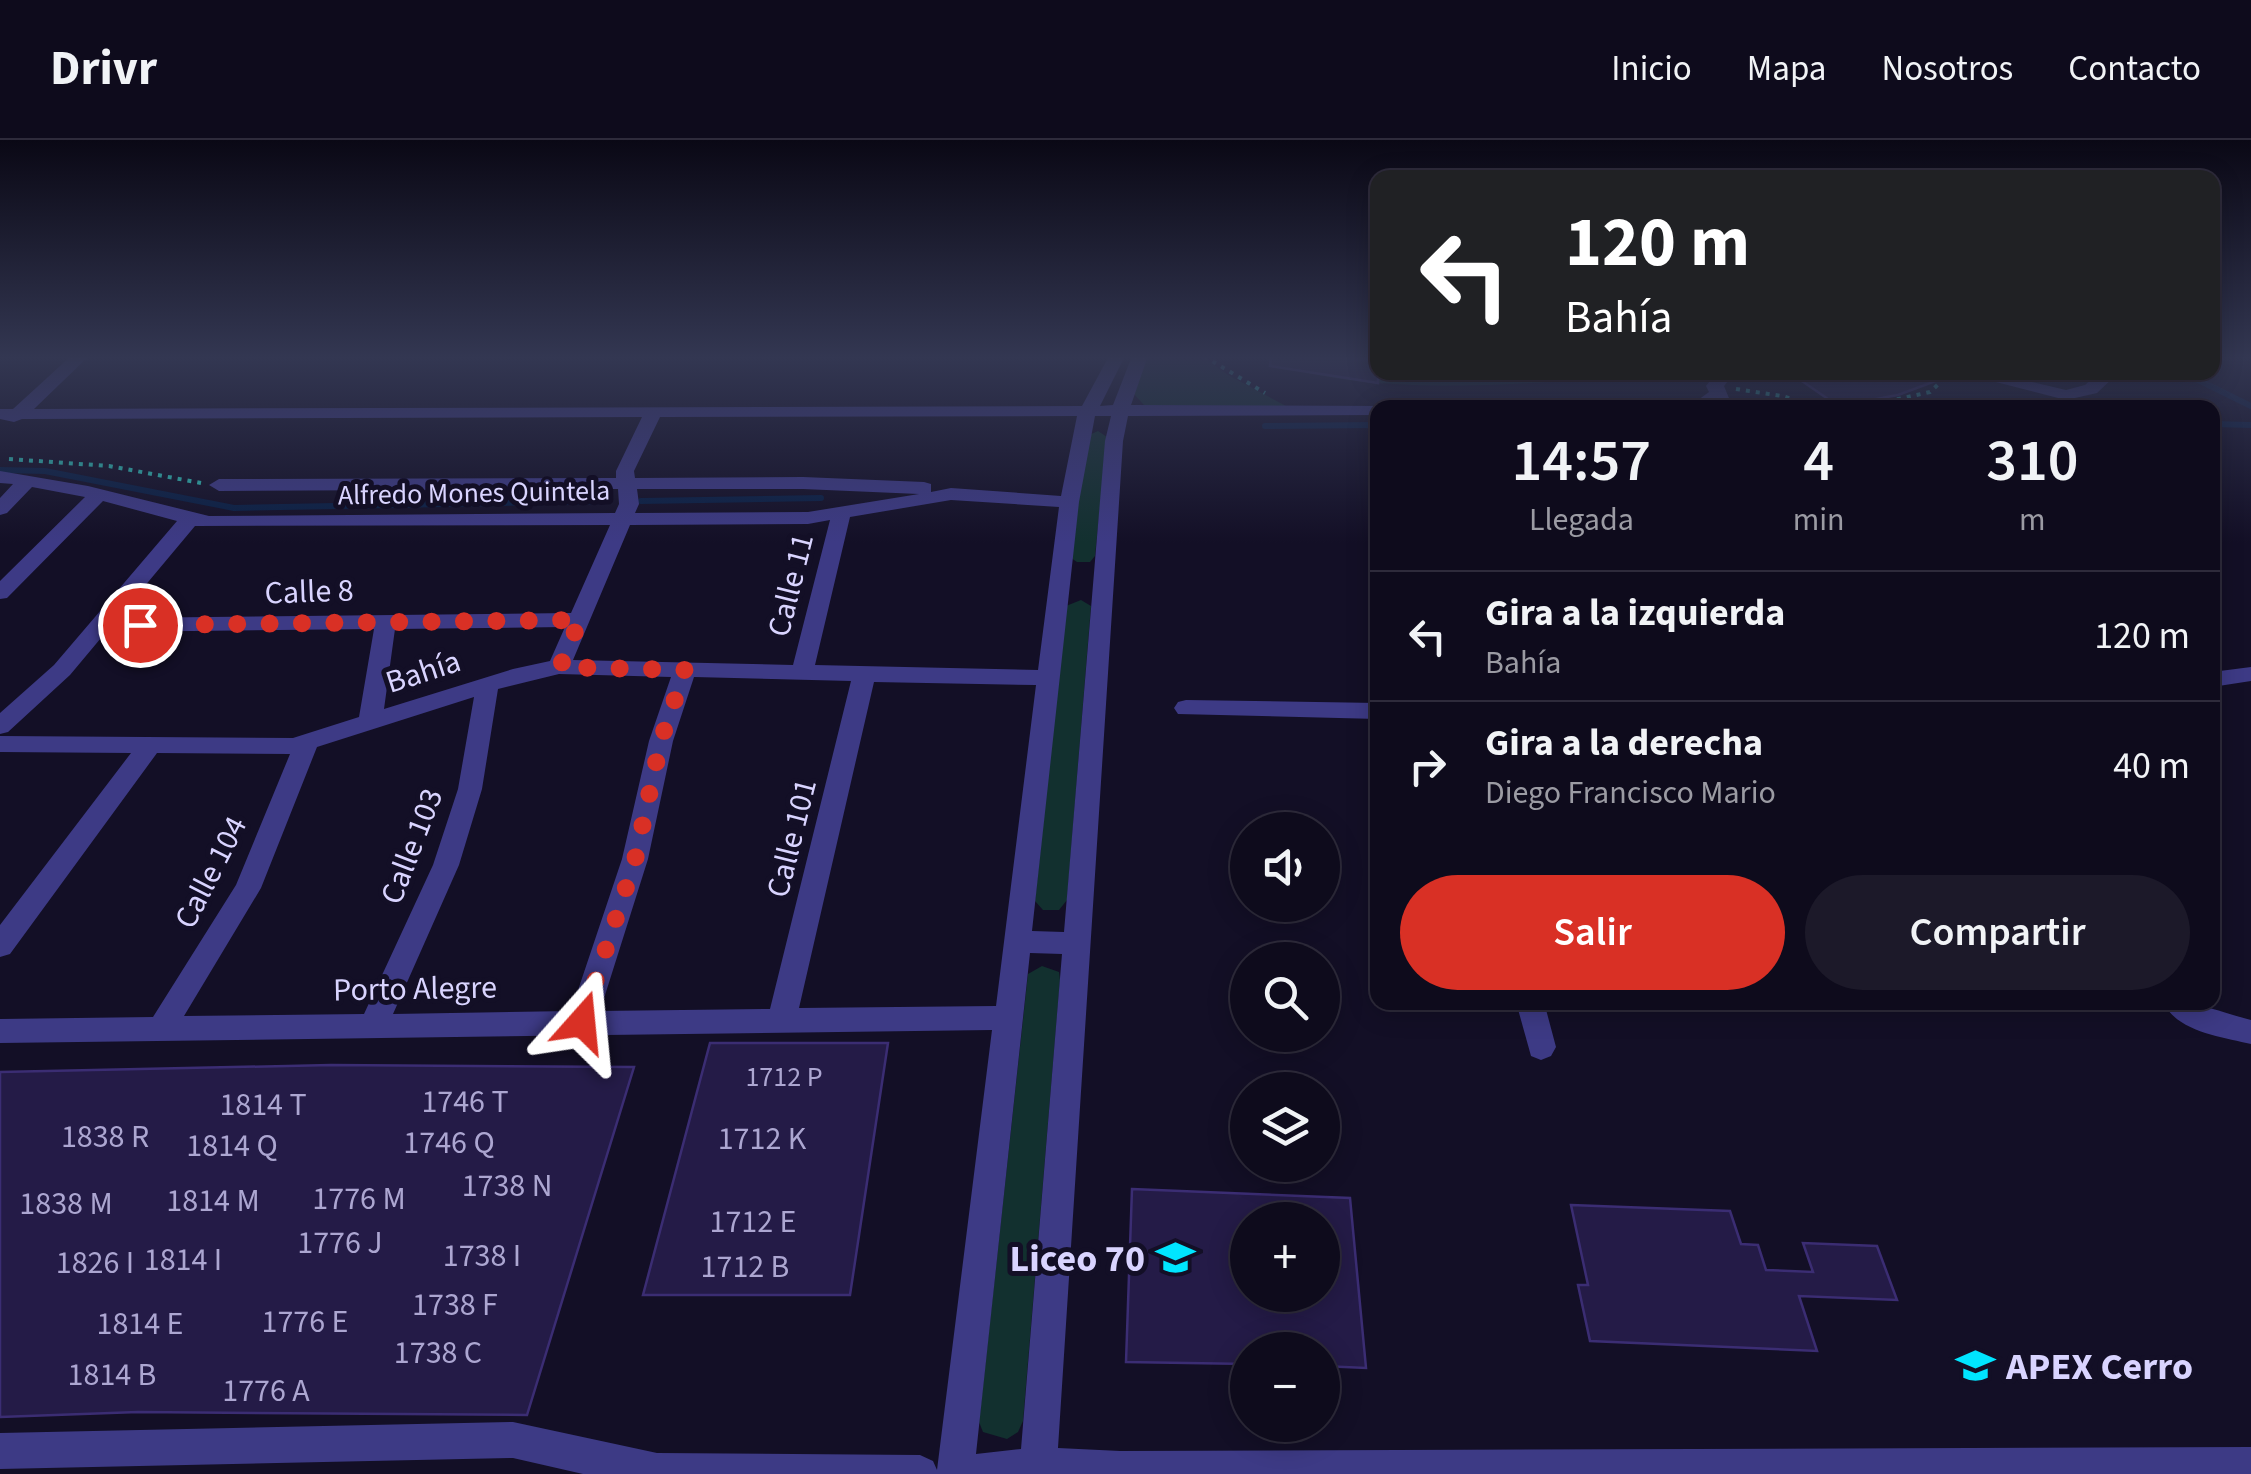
<!DOCTYPE html>
<html lang="es">
<head>
<meta charset="utf-8">
<style>
	body { margin:0; font-family:"Source Sans 3",sans-serif; background:#1c1929; color:#f1f3f6; height:100vh; display:flex; flex-direction:column; font-size:38px; white-space:nowrap }
	* { box-sizing:border-box; margin:0 }
	p { font-size:32px; color:#9b9ba3 }
	.icon { flex:none; width:55px; height:55px; fill:none; stroke:currentColor; stroke-width:2; stroke-linecap:round; stroke-linejoin:round }
	.map { position:relative; flex:1; overflow:hidden }
	.panel { position:absolute; left:1370px; top:260px; width:850px; height:610px; display:flex; flex-direction:column; background:#0e0b1c; border-radius:20px; box-shadow:0 5px 25px #0003,0 0 0 2px #2e2b3b }
	.panel>* { flex:none }
	.top-card { position:absolute; left:1370px; top:30px; width:850px; height:210px; border-radius:20px; box-shadow:0 5px 25px #0003,0 0 0 2px #2e2b3b; background:#202124; color:#fff; overflow:hidden }
	.fabs { position:absolute; left:1230px; top:672px; display:grid; gap:20px }
	.fabs a { display:grid; place-items:center; width:110px; height:110px; border-radius:50%; background:#0e0b1c; box-shadow:0 5px 25px #0003,0 0 0 2px #2e2b3b; font-size:50px }
	.pin { position:absolute; display:grid; place-items:center; width:85px; height:85px; color:#fff; margin:-42px; border:5px solid #fff; border-radius:50%; box-shadow:0 2px 10px #0007 }
	.me { position:absolute; width:110px; margin:-55px; rotate:18deg; stroke-linejoin:round; filter:drop-shadow(0 0 8px #0008) }
	.turn { display:flex; align-items:center; gap:35px; height:210px; padding:0 30px; font-size:45px }
	.turn .icon { width:130px; height:130px; stroke-width:2.5 }
	.turn b { display:block; font-size:70px; line-height:85px }
	.eta { display:flex; justify-content:space-evenly; align-items:center; height:170px; text-align:center }
	.eta b { font-size:60px; font-weight:600; line-height:70px }
	.primary-button { display:flex; gap:20px; margin-top:auto; padding:20px 30px }
	.primary-button a { flex:1; height:115px; border-radius:60px; background:#d93025; color:#fff; font-size:40px; font-weight:600; line-height:115px; text-align:center }
	.primary-button a+a { background:#1c1929; color:#f1f3f6 }
	ul { padding:0; list-style:none }
	li { display:flex; align-items:center; gap:30px; height:130px; padding:0 30px; border-top:2px solid #2e2b3b }
	li div { flex:1 }
	li b { display:block; font-size:38px }
	li em { font-style:normal }
	header { display:flex; align-items:center; gap:60px; box-sizing:border-box; height:140px; padding:0 50px; background:#0e0b1c; border-bottom:2px solid #2e2b3b }
	header strong { font-size:48px }
	nav { display:flex; gap:55px; margin-inline-start:auto; font-size:35px }
	.map>svg:first-child { display:block }
	.green { fill:#12302f }
	.lines { fill:none; stroke-linecap:round; stroke-linejoin:round }
	.stream { stroke:#0a1f44; stroke-width:6 }
	.building { fill:#241b47; stroke:#3b2d73; stroke-width:2.5; fill-rule:evenodd }
	.path { stroke:#2fb8b0; stroke-width:4; stroke-dasharray:4 6; stroke-linecap:butt }
	.minor { fill:#3d3a85; fill-rule:evenodd }
	.route { stroke:#d93025; stroke-width:18; stroke-dasharray:0 32.4 }
	.labels { text-anchor:middle; stroke-width:10; stroke-linejoin:round; paint-order:stroke }
	.far-street-label { font-size:28px; fill:#d9d4ff; stroke:#130f26 }
	.number-label { font-size:28px; fill:#aca6d1 }
	.street-label { font-size:32px; fill:#d9d4ff; stroke:#130f26 }
	.near-number-label { font-size:32px; fill:#aca6d1 }
	.near-poi-label { font-size:38px; font-weight:bold; fill:#d9d4ff; stroke:#130f26; text-anchor:end }
</style>
</head>
<body>
<header>
<strong>Drivr</strong>
<nav><a>Inicio</a><a>Mapa</a><a>Nosotros</a><a>Contacto</a></nav>
</header>
<div class="map">
<svg width="2251" height="1334" viewBox="0 0 2251 1334">
	<rect width="100%" height="100%" fill="#130f26"/>
	<path class="green" d="M1148,216H1202L1228,235L1286,266L1144,265L1134,254Z
		M1261,216H1377L1378,232L1632,233C1542,246 1341,259 1261,216Z
		M1098,291L1107,297L1095,416L1090,422H1077L1071,418L1087,296Z
		M1081,460L1091,466L1067,760L1059,770H1043L1035,761L1066,466Z
		M1042,826L1059,832L1060,840L1023,1281L1018,1292L1007,1299L983,1292L979,1282L1028,834Z"/>
	<g class="lines">
		<path class="stream" d="M2182,232L2251,266
			M2212,284L2251,285
			M1265,286L1378,285
			M1,330L45,331L234,368L606,361
			M641,361L821,358"/>
	</g>
	<path class="building" d="M1271,216L1378,220V243L1270,226Z
		M1789,232H1952V235L1898,255L1838,266Z
		M710,903H888L850,1155H643Z
		M331,925L634,927L527,1275L138,1272L0,1277V932Z
		M1132,1049L1350,1058L1366,1228L1322,1226V1210H1248V1224L1126,1222ZM1248,1080H1322V1155H1248Z
		M1571,1065L1730,1071L1741,1104L1758,1105L1766,1130L1813,1132L1803,1103L1877,1106L1897,1160L1799,1156L1817,1211L1590,1201L1578,1145H1588Z"/>
	<g class="lines">
		<path class="path" d="M1204,216L1265,253
			M1736,249L1782,256L1821,268
			M2104,260L2192,261
			M1858,268L1930,252L1949,234
			M9,319L109,326L201,343"/>
		<path class="minor" d="M71,216H89L34,269L1082,266L1109,216H1125L1100,266L1113,265L1132,216H1148L1131,265L1384,266L1378,268V275L1128,276L1123,301L1058,1308L1120,1311L2251,1307V1334H583L513,1318L0,1329V1293L513,1282L657,1313L920,1315L933,1321L937,1330L992,890L0,903V879L153,877L236,745L290,614L157,613L10,814L0,817V785L131,613L0,612V596L293,598L359,577L374,489L106,492L70,535L8,592L0,594V573L54,525L177,381L103,361L7,458L0,459V441L85,357L32,347L7,373L0,375V358L13,344L0,343V331L88,346L209,376L615,373L619,364L618,349L219,351L209,345L219,339L616,338V331L642,277L22,279L14,282L0,279V269H13ZM1077,276L1061,356L951,348L931,352V344L924,342L803,337L635,338L634,331L660,277ZM1095,276H1111L1105,301L1064,792L1032,791L1079,362ZM637,349H803L919,354L808,372L635,373L639,364ZM951,360L1059,367L1038,530L815,525L850,377ZM830,380L793,525L573,520L630,385L808,384ZM610,385L571,473L118,478L195,386ZM565,487L550,521L513,529L384,569L395,489ZM559,534L671,537L649,601L622,719L571,871L393,874L459,725L482,649L498,549ZM694,537L851,541L770,869L600,871L648,719L673,601ZM874,542L1036,545L996,866L799,868ZM474,557L458,649L433,725L364,874L184,876L261,748L317,607ZM1030,813L1062,814L1021,1309L976,1314Z
			M1717,232H1735L1724,246L1733,268H1715L1714,264L1687,268L1709,252L1706,246Z
			M1957,232H1990L2066,250L2085,245L2100,232H2119L2097,253L2066,260Z
			M2251,527V541L2212,547V532Z
			M1186,560L1378,563V579L1178,574L1174,568L1178,562Z
			M1516,862H1544L1556,907L1551,916L1541,920L1531,916Z
			M2163,862C2199,862 2217,871 2251,880V904C2222,897 2177,892 2163,862Z"/>
	</g>
	<linearGradient id="sky" x2="0" y2="1"><stop stop-color="#0a0815"/><stop offset="0.54" stop-color="#333752"/><stop offset="1" stop-color="#333752" stop-opacity="0"/></linearGradient>
	<rect width="2251" height="403" fill="url(#sky)"/>
	<g class="lines">
		<path class="route" d="M140,485L580,480L560,527L685,530L661,600L635,720L582,882"/>
	</g>
	<defs>
		<symbol id="school-bare" viewBox="-9 -9 18 18"><path d="M0-5L7-2L0 1L-7-2ZM-4 1L0 2.5L4 1V4Q0 6-4 4Z" fill="#00e5ff" stroke="#130f26" stroke-width="2.5" paint-order="stroke"/></symbol>
		<symbol id="university-bare" viewBox="-9 -9 18 18"><path d="M0-5L7-2L0 1L-7-2ZM-4 1L0 2.5L4 1V4Q0 6-4 4Z" fill="#00e5ff" stroke="#130f26" stroke-width="2.5" paint-order="stroke"/></symbol>
	</defs>
	<g fill-rule="evenodd">
		<use href="#school-bare" x="1148" y="1090" width="55" height="55"/>
		<use href="#university-bare" x="1948" y="1198" width="55" height="55"/>
	</g>
	<g class="labels">
		<g class="far-street-label">
			<text transform="translate(474 352) rotate(-1)" y="10">Alfredo Mones Quintela</text>
		</g>
		<g class="number-label">
			<text x="784" y="946">1712 P</text>
		</g>
		<g class="street-label">
			<text transform="translate(790 445) rotate(-76)" y="11">Calle 11</text>
			<text transform="translate(309 451) rotate(-2)" y="11">Calle 8</text>
			<text transform="translate(423 531) rotate(-18)" y="11">Bahía</text>
			<text transform="translate(791 698) rotate(-76)" y="11">Calle 101</text>
			<text transform="translate(411 706) rotate(-69)" y="11">Calle 103</text>
			<text transform="translate(210 732) rotate(-63)" y="11">Calle 104</text>
			<text transform="translate(415 848) rotate(-1)" y="11">Porto Alegre</text>
		</g>
		<g class="near-number-label">
			<text x="465" y="972">1746 T</text>
			<text x="263" y="975">1814 T</text>
			<text x="105" y="1007">1838 R</text>
			<text x="762" y="1009">1712 K</text>
			<text x="449" y="1013">1746 Q</text>
			<text x="232" y="1016">1814 Q</text>
			<text x="507" y="1056">1738 N</text>
			<text x="359" y="1069">1776 M</text>
			<text x="213" y="1071">1814 M</text>
			<text x="66" y="1074">1838 M</text>
			<text x="753" y="1092">1712 E</text>
			<text x="340" y="1113">1776 J</text>
			<text x="482" y="1126">1738 I</text>
			<text x="183" y="1130">1814 I</text>
			<text x="95" y="1133">1826 I</text>
			<text x="745" y="1137">1712 B</text>
			<text x="455" y="1175">1738 F</text>
			<text x="305" y="1192">1776 E</text>
			<text x="140" y="1194">1814 E</text>
			<text x="438" y="1223">1738 C</text>
			<text x="112" y="1245">1814 B</text>
			<text x="266" y="1261">1776 A</text>
		</g>
		<g class="near-poi-label">
			<text x="1145" y="1131">Liceo 70</text>
			<text x="2006" y="1239" text-anchor="start">APEX Cerro</text>
		</g>
	</g>
</svg>
<div class="fabs">
<a><svg class="icon" aria-label="sound" viewBox="0 0 24 24"><path d="M4 9h4l5-4v14l-5-4H4zM17 9q2 3 0 6"/></svg></a>
<a><svg class="icon" aria-label="search" viewBox="0 0 24 24"><circle cx="10" cy="10" r="6"/><path d="M15 15l6 6"/></svg></a>
<a><svg class="icon" aria-label="layers" viewBox="0 0 24 24"><path d="M12 4l9 5-9 5-9-5zM3 14l9 5 9-5"/></svg></a>
<a>+</a>
<a>−</a>
</div>
<div class="pin" style="left:140px;top:485px;background:#d93025"><svg class="icon" aria-label="arrive" viewBox="0 0 24 24"><path d="M6 21V4h12l-3 4 3 4H6"/></svg></div>
<svg class="me" style="left:582px;top:882px" viewBox="-20 -20 40 40"><path d="M0-17L14 15 0 8-14 15z" fill="#d93025" stroke="#fff" stroke-width="4"/></svg>
<div class="top-card">
<div class="turn"><svg class="icon" aria-label="left" viewBox="0 0 24 24"><path d="M17 20v-9H6M10 6l-5 5 5 5"/></svg><div><b>120 m</b>Bahía</div></div>
</div>
<section class="panel">
<div class="eta">
<div><b>14:57</b><p>Llegada</p></div>
<div><b>4</b><p>min</p></div>
<div><b>310</b><p>m</p></div>
</div>
<ul>
<li><svg class="icon" aria-label="left" viewBox="0 0 24 24"><path d="M17 20v-9H6M10 6l-5 5 5 5"/></svg><div><b>Gira a la izquierda</b><p>Bahía</p></div><em>120 m</em></li>
<li><svg class="icon" aria-label="right" viewBox="0 0 24 24"><path d="M7 20v-9h11M14 6l5 5-5 5"/></svg><div><b>Gira a la derecha</b><p>Diego Francisco Mario</p></div><em>40 m</em></li>
</ul>
<div class="primary-button"><a>Salir</a><a>Compartir</a></div>
</section>
</div>
</body>
</html>
